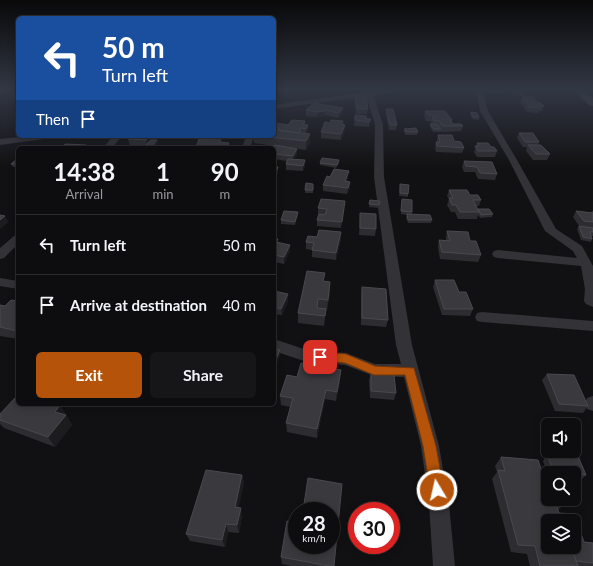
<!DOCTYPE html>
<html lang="en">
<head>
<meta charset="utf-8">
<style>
	body { margin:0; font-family:Lato,sans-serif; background:#161517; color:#f1f3f6; height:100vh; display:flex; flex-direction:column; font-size:15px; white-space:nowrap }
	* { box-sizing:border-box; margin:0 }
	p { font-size:13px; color:#9a9b9e }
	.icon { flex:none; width:22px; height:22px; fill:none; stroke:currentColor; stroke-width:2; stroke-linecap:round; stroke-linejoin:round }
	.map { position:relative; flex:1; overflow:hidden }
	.sheet { position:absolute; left:16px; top:146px; width:260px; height:260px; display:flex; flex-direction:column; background:#0d0c0e; border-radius:6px; box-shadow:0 2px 10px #0003,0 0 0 1px #2d2c2e }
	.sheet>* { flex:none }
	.top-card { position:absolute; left:16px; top:16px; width:260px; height:122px; border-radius:6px; box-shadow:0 2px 10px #0003,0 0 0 1px #2d2c2e; background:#1a4fa0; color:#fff; overflow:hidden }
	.fabs { position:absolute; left:541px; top:418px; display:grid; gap:8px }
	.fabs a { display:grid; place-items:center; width:40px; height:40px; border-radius:6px; background:#0d0c0e; box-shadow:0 2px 10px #0003,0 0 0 1px #2d2c2e; font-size:20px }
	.speed { position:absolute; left:288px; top:502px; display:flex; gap:8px; font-size:20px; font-weight:700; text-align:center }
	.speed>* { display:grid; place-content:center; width:52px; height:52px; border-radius:50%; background:#0d0c0e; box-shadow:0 2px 10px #0003,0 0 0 1px #2d2c2e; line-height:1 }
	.speed small { font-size:10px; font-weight:400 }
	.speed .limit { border:6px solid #d22; background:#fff; color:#111 }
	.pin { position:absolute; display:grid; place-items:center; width:34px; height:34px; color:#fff; margin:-17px; border-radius:8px; box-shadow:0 2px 6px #0006 }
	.me { position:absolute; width:44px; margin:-22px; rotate:351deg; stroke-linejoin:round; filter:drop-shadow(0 0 3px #0008) }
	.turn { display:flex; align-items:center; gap:14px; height:84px; padding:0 20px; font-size:18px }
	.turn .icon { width:52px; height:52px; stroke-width:2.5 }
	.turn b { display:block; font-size:28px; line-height:34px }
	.then { display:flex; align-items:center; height:38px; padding:0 20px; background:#0003; gap:8px; font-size:15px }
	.eta { display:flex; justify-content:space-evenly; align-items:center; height:68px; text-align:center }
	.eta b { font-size:24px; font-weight:700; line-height:28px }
	.action { display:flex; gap:8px; margin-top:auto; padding:8px 20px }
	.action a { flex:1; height:46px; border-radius:6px; background:#b45309; color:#fff; font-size:16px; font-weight:700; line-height:46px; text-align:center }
	.action a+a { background:#161517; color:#f1f3f6 }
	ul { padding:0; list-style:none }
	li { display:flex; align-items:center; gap:12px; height:60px; padding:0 20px; border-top:1px solid #2d2c2e }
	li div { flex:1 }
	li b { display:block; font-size:15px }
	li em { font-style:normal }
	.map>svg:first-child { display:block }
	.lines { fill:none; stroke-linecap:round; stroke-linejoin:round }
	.street { fill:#323237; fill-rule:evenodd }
	.secondary { fill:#404047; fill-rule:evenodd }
	.wall { fill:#2d2c30 }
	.shaded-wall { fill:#1c1b1e }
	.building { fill:#39393e; stroke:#4a4950 }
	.route { fill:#b45309; stroke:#753606 }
</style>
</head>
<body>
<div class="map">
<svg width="593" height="566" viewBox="0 0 593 566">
	<rect width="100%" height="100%" fill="#111012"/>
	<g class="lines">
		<path class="street" d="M387,89H408L373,95L383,124L384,177L412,345L439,446L449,504L455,566H433L429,504L421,446L404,377L374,376L345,365L307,362L274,351V339L307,350L346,353L375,364H401L396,345L374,177L375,124L366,96L274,109V105Z
			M476,89H482L488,111L517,160L556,229L582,246L593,266V307L586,304L584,301L585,289L581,266L498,258L494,257L492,254L494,251L498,250L577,258L573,251L545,231L509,160L480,111Z
			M30,136H55L51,138L0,145V139Z
			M113,136H122L112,148H103Z
			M246,136H254L250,148H242Z
			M18,235V244L4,258L0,259V248L14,236Z
			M0,278L18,281V289L0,286Z
			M482,312L593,321V331L482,322L477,321L475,317L477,313Z
			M593,396V411L587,409L585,404L587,398Z"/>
		<path class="secondary" d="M572,89H583L593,98V106L589,105Z"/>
	</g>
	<path class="wall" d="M0,89H15L16,90L3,94L0,93Z
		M488,89H503L502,93L489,92Z
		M508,89H524V91L523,96L512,95Z
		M18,95V100H17L14,99L13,96Z
		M355,97L368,109L367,114H356L355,102Z
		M522,97L536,102L544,106L542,111H539L538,113L527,112L520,102Z
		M314,103L342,113L338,118L325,115L324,116L317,117L306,116V110Z
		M386,109L397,125L396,130H389L386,114Z
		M425,111L452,120V122L453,124L463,126L461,131L441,132L440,131V132H433L430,127V124H432L431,122V121H426L424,116Z
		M471,112L479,117V120L472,119L470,115Z
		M355,115L366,119H371L370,124L369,127L354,126Z
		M305,121V125L308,131L306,134L310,143L306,150L293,148L297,149V154L294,159L305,160V166L303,171L286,170V164L287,161L274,159V148L275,146L254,143L253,136H274V127Z
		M343,121V124L345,130L341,140L321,138V132L330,123Z
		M404,129L418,132L417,135H405L404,131Z
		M519,133L539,142L538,145L550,154L547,160H533L526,151L527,147H523L517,138Z
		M438,135L454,141L464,148L462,153L436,152L435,147L436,142H437V140Z
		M131,136H155L152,140L158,143L153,148H146V145H130L128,139Z
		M208,136H226L225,137H222V142L230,148H196V147L207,139Z
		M477,143L491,147L497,151L495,157H477L474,152Z
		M18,159V167H13L11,164Z
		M339,160V163L336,168L320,165V163Z
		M464,161L497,174L495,180L478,179L475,172H464L462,167Z
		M348,176L347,182L350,188L347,194L323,191V185L330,177Z
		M306,183L313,184V193H305Z
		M400,184L408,194V197L399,196Z
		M449,190L470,195L481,200L479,206H476L478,209L493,214L492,217L480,218L478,215L477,219H458L455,212H451L447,205L449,199L447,196Z
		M402,199L412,212V214L432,220L431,223H408L406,217L407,215L401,214Z
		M370,200L380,201L379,208L369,207Z
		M344,207L341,228L317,226V220L319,214H318V208Z
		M576,211L591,213L592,211H593V236H591L592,239L591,242L581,240L577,229L579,226L573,217Z
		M298,212V215L295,225L281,224V220Z
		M360,213L376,229L375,236L359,235Z
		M447,231L470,241L481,255L478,262L440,259L438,247L439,240L446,241V237Z
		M341,232V239L336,260L312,257V250L306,249V242L317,237Z
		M274,239H278V243L290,245V251L284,264L274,262Z
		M435,280L459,292L473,309L470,316L442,315L433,287Z
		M324,281L330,292L327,310H326L324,326L298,323V313Z
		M362,287L388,320L386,327L361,325V294Z
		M274,291L288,301L282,315L274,314Z
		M18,301V339L0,336V305L5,306Z
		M371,373L396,393L394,400L370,398L369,380Z
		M547,374L588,406L583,413L555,411L542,380Z
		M297,377L340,380L336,401L325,399L317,438L287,432L286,423L290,407L281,405L280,396Z
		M18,404L60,405L72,425L55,447L4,428L0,424V414Z
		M547,454L586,475L580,481L574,480V473H548V475L543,461Z
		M501,457L545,480L566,503L558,510L559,513L584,542L593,543V566H530L527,554L511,552L492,479L497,472L495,466Z
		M242,475L244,484L238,507L242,516L239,533L228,532L225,547L190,541L186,534Z
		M331,545L334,566H291L282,564L281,557Z"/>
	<path class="shaded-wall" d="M1,89H15L16,90L3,94Z
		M343,108L342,113L338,118L339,113Z
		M325,111L324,116L317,117V112Z
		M371,119L370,124L369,127V122Z
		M308,125V131L306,134V129Z
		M345,125V130L341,140V134Z
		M310,134V143L306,150V141Z
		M149,136H155L147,145L146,140Z
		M222,136L223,141L220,148L219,142Z
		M157,140L158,143L153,148H152V146Z
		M229,143L230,148H227V147Z
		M86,145L87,148H82Z
		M297,149V154L293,161V156Z
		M305,160V166L303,171V166Z
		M278,167V173L274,185V178Z
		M349,171L348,176L344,187L345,181Z
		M350,182V188L347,194L348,188Z
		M298,212V215L295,225V222Z
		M5,216L9,222L0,229V220Z
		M341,232V239L336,260V253Z
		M290,245V251L284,264V257Z
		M330,282V292L327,310L328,300Z
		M288,294V301L282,315L281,309Z
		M280,350V356L274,371V364Z
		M341,370L340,380L336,401L337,392Z
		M326,390L325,399L317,438V429Z
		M60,405L72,425L55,447L48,437L55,412Z
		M242,475L244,484L237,515L235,507Z
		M241,508L242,516L239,533L237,525Z
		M226,524L228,532L225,547L222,540Z"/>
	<path class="building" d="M513,89H524V91L514,90Z
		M18,95V97L16,98L13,96Z
		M355,97H366L368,109H357Z
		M522,97H532L536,102L541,103L544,106H539L540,108L529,107Z
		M314,103L343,108L339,113L325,110V111L317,112L306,110Z
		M386,109H393L397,125H390Z
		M425,111H445L452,120H450L453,124H461L463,126H442L439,121H434L432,117H436L435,115H428Z
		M471,112L477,113L479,117H473Z
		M355,115L366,116V119H371L369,122L355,120Z
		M292,120L305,121L303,125H308L306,129L301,128L299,133L278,130L280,128H274L277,123L288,125Z
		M331,120L343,121L342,124L345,125L341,134L321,132L325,122L330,123Z
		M430,124H437L441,129H434Z
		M416,128L418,132H406L404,129Z
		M274,130L310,134L306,141L260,136H274Z
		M519,133H533L539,142H525Z
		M438,135H452L454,141L461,142L464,148L437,146L436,142H440Z
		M131,136H149L146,140L128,139Z
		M208,136H222L219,142L229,143L227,147H196L199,139H207Z
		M151,140H157L152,146H145Z
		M477,143H488L491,147H494L497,151H478L475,146H479Z
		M65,144L86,145L82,148H61Z
		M275,145L297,149L293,156L274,154V148H266L268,146H274Z
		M528,145H541L550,154H536Z
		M322,158L339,160L337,165L320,163Z
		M17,159H18V164H11Z
		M288,159L305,160L303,166L286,164Z
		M464,161L492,162L497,174L480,173L477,167L466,166Z
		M274,166L278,167L274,178Z
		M334,169L349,171L345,181L350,182L348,188L323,185L327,176L330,177Z
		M306,183L313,184V190H305Z
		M400,184L409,185L408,194L400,193Z
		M449,190H467L470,195H478L481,200H473L479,212H460L456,205H452L449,198H453Z
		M321,199L345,201L342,222L317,220L319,214L325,215L327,209L318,208Z
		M402,199L412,200V212L401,211Z
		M370,200L380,201L379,205L369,204Z
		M478,209H489L493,214L481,215Z
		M284,211L298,212L295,222L281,220Z
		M576,211L593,213V222L584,221Z
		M360,213L376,214V229L360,228Z
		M407,214L430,215L432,220H408Z
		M0,215L5,216L0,220Z
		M579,226L593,228V232H590L592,239L583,237Z
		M319,230L341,232L336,253L312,250L314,243L306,242L308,236L317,237Z
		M447,231L468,232L470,241H476L481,255L442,252L439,240L450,241Z
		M274,239H278L276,242L290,245L284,257L274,255Z
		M307,271L325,273L323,281L330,282L328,300L318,299L317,308L326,309L325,316L298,313Z
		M435,280H454L459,292H466L473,309H444Z
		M362,287L386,289L388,320L362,318Z
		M274,291L288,294L281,309L274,307Z
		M11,300L18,301V329L17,331L0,327V305L5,306Z
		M274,348L280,350L274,364Z
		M301,363L341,370L337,392L326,390L317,429L286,423L293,398L280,396L287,375L297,377Z
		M371,373L394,375L396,393L371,391Z
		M547,374L574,375L588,406L559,404Z
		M15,398L18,400V404H56L60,405L55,412L66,415L48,437L0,420V414Z
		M547,454L578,456L586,475L574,474V473H554Z
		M501,457L538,460L545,480H548V499H565L566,503L555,502L562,521H548V547H571L578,566H540L535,546L518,545L498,470L505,471Z
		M206,470L242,475L235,507L241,508L237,525L226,524L222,540L186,534Z
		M308,478L342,484L334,566H329L281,557L287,521L297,523V545H331V511H303Z
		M559,513L574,514L584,542L593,543V563L576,561L571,547H574V521H562Z"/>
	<linearGradient id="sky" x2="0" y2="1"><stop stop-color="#09090a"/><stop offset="0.53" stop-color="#323744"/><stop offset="1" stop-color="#323744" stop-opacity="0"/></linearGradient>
	<rect width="593" height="169" fill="url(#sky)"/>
	<path class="route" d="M320,352L346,354L375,366L414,368L436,446L444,490L441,495L437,497L432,495L430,490L423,446L405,375H374L345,363L320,361L316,360L315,357L316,354Z"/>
</svg>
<div class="fabs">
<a><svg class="icon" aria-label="sound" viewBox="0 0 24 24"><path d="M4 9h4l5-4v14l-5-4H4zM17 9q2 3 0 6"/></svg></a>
<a><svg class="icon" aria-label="search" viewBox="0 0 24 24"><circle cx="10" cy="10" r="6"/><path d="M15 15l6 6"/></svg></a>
<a><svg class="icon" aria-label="layers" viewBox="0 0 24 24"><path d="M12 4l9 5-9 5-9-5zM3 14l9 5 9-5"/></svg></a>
</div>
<div class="speed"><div>28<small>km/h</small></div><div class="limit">30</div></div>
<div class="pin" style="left:320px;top:357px;background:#d93025"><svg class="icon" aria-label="arrive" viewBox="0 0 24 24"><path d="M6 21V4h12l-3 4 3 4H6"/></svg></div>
<svg class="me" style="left:437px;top:490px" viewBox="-20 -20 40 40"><circle r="17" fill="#b45309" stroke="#fff" stroke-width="3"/><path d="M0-11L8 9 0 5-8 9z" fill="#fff"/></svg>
<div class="top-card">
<div class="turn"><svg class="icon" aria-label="left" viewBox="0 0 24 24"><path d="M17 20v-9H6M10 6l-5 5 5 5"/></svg><div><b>50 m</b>Turn left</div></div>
<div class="then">Then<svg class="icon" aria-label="arrive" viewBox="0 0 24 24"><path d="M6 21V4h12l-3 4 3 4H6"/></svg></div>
</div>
<section class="sheet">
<div class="eta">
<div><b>14:38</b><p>Arrival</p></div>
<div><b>1</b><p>min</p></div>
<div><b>90</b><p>m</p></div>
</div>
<ul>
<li><svg class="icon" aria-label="left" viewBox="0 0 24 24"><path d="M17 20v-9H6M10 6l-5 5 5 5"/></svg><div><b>Turn left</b></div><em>50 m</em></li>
<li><svg class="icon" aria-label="arrive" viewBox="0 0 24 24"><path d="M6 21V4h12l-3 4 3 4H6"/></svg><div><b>Arrive at destination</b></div><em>40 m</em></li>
</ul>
<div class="action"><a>Exit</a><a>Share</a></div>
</section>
</div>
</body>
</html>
